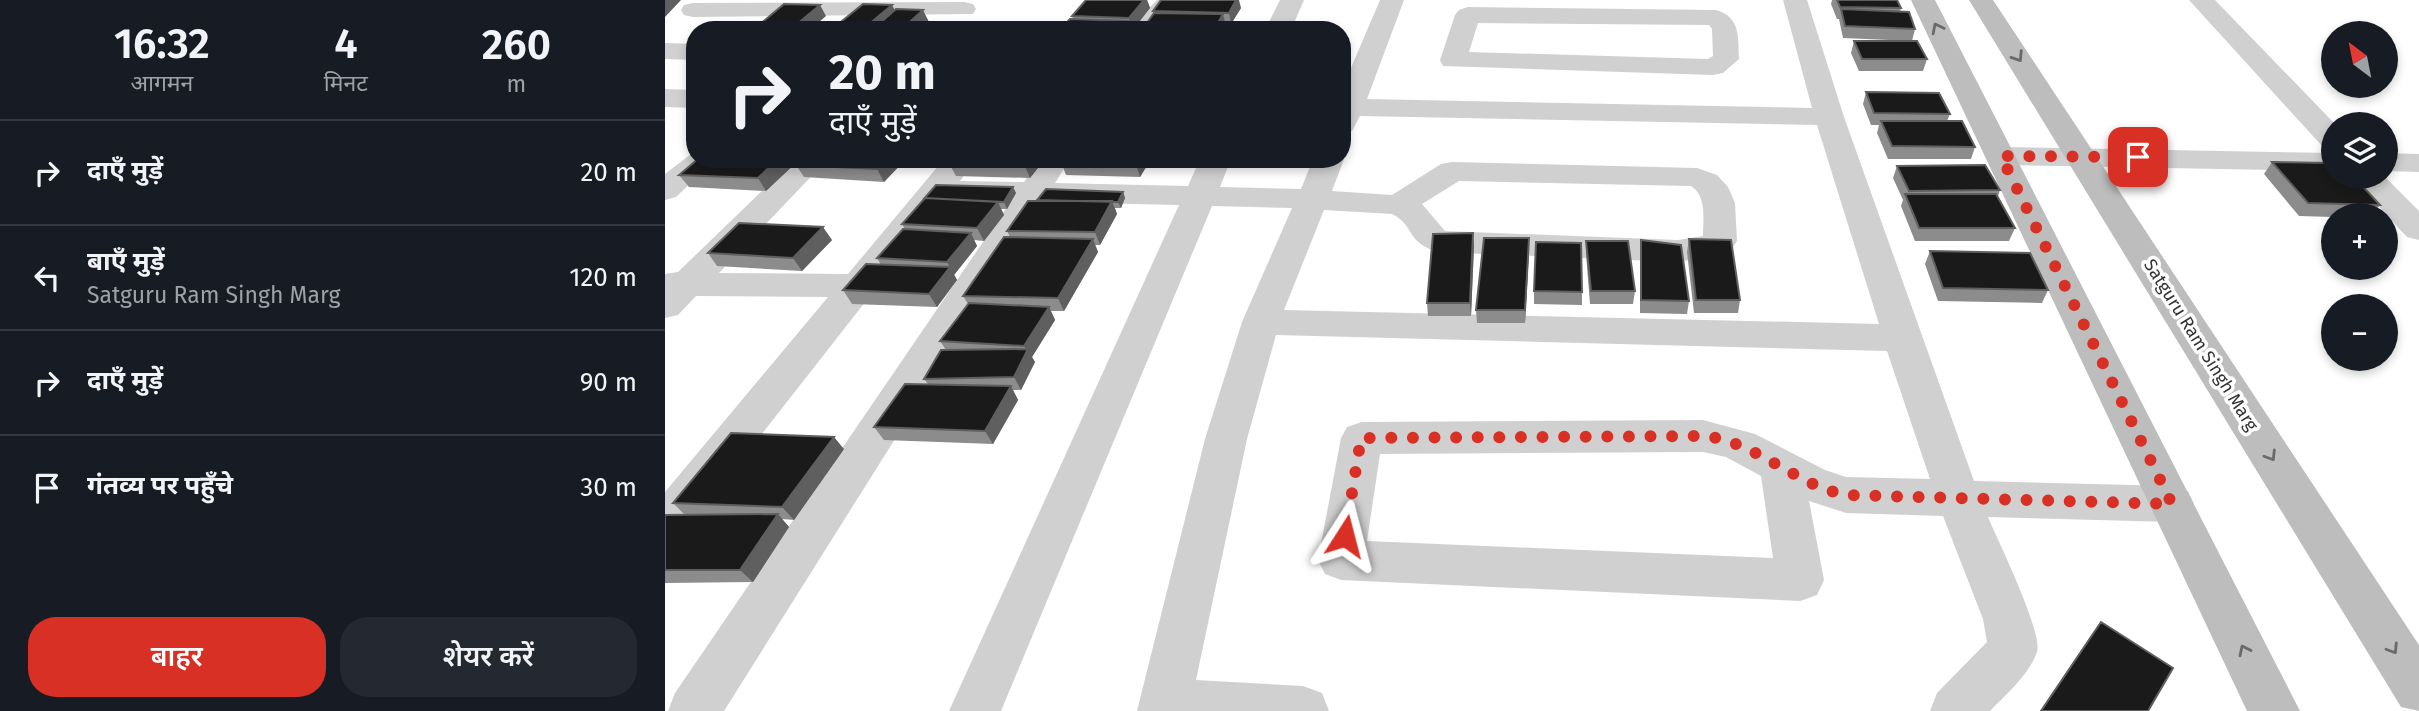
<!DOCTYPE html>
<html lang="hi">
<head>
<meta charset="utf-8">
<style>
	body { margin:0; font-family:"Fira Sans","Noto Sans Devanagari",sans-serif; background:#242831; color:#f1f3f6; height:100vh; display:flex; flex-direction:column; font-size:26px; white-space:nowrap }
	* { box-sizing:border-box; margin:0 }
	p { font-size:23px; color:#9ea1a6 }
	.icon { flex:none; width:38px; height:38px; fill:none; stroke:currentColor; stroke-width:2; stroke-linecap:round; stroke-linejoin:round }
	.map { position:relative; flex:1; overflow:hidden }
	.panel { display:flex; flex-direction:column; background:#171b24; width:665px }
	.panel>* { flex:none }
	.banner { position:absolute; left:21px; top:21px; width:665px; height:147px; border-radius:28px; box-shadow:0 4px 10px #0003; background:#171b24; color:#f1f3f6; overflow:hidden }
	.needle { width:46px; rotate:328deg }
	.controls { position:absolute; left:1656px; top:21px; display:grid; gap:14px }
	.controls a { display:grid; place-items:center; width:77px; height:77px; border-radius:50%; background:#171b24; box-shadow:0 4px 10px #0003; font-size:35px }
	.pin { position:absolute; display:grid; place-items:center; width:60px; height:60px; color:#fff; margin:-30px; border-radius:14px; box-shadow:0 4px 10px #0006 }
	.me { position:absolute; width:77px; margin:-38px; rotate:9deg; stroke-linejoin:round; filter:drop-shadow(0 0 5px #0008) }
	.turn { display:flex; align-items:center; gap:24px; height:147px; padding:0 28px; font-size:32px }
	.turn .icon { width:91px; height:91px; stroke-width:2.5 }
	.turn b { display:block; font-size:49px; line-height:60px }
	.eta { display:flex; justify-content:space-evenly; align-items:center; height:119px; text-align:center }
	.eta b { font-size:42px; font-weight:600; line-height:49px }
	.action { display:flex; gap:14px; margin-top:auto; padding:14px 28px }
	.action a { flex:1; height:80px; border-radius:28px; background:#d93025; color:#fff; font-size:28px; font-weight:600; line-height:80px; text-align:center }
	.action a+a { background:#242831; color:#f1f3f6 }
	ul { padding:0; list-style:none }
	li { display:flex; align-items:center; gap:21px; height:105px; padding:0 28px; border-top:2px solid #363941 }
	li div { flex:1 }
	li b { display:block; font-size:26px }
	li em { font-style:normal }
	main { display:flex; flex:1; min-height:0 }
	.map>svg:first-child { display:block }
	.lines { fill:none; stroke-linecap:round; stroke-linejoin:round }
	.street { fill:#d0d0d0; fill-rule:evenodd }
	.secondary { fill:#bdbdbd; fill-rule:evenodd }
	.wall { fill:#8c8c8c }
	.shaded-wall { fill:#5f5f5f }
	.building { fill:#1a1a1a; stroke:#5f5f5f; stroke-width:2 }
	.oneway { stroke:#6a6a6a }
	.route { stroke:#d93025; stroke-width:12; stroke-dasharray:0 21.6 }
	.labels { text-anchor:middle; stroke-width:7; stroke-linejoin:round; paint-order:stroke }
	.street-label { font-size:18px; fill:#333; stroke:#fff }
</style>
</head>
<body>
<main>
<section class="panel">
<div class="eta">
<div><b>16:32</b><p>आगमन</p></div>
<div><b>4</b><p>मिनट</p></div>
<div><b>260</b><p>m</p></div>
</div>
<ul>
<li><svg class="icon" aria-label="right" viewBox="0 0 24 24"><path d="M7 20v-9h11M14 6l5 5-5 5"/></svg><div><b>दाएँ मुड़ें</b></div><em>20 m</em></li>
<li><svg class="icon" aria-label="left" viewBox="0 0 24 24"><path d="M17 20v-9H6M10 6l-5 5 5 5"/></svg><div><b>बाएँ मुड़ें</b><p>Satguru Ram Singh Marg</p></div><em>120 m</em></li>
<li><svg class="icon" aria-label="right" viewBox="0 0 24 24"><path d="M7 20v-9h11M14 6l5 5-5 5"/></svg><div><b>दाएँ मुड़ें</b></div><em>90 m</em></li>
<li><svg class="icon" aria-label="arrive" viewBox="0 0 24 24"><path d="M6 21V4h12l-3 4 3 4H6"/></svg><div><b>गंतव्य पर पहुँचे</b></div><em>30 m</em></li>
</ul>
<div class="action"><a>बाहर</a><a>शेयर करें</a></div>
</section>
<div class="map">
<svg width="1754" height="711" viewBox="0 0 1754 711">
	<rect width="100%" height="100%" fill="#fff"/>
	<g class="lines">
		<path class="street" d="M492,0H518L490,30H462Z
			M615,0H639L626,30H600Z
			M715,0H739L702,99L1147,108L1118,0H1142L1179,117L1309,481L1507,486L1523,491L1529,504L1523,517L1507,522L1323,517C1333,541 1378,632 1372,652C1364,675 1341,694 1325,711H1265L1272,693L1322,642L1318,619L1278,516L1181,513L1144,501L1159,580L1152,595L1135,601L676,580L660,574L653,560L676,438L682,427L697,422L1038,420L1090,434L1160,470L1181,477L1265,479L1222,351L611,335L582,439L531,680L638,686L657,693L664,711H472L540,439L577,322L627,208L547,206L336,711H284L514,205L379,202L59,711H3L10,693L346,201L297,200L284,195L16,537L0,543V492L163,297L31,296L13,315L0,318V274L13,272L130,159H163L54,273L183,274L279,159H311L295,181L359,182L374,159H405L390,183L523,186L535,159H566L555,187L636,189L648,159H677V156L679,159L667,191L727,195L776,164L787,162L1032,168L1052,175L1063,187L1070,203L1072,241L1067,249L1053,255L1013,262L774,252C740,243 751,226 727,214L659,210L619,310L1214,324L1152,125L695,116L687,131L677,134V89ZM794,181L1026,186C1042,196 1038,219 1038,236L1013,240L780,231L757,204ZM1038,452L1061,457L1096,476L1108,558L702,541L715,454Z
			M1524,0H1550L1670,124L1668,149L1657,146Z
			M299,2L308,4L311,9L308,14L28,17L19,15L16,10L19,5L28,3Z
			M803,7L1051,10C1076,17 1073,38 1074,59L1058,73L1048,75L778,66L775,60L790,15L794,10ZM813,23L1044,25L1047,29L1048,56L1043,59L804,52Z
			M0,43L30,44V60L0,59Z
			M0,89L30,90V108L0,107Z
			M1336,147L1668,153V171L1336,165L1325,163L1321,156L1325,149Z
			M30,151V159H51L11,197L0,200V174Z
			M1720,153L1754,154V172L1720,171Z
			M1687,177H1720L1754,211V240L1742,237Z"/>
		<path class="secondary" d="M1246,0H1270L1635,711H1582Z
			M1304,0H1328L1754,645V711L1736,707Z"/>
	</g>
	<path class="wall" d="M421,0H482L485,8L467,30H395L408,19L407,16Z
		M1167,0H1232L1236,8L1235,11L1250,29L1247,41L1178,38L1174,19H1172L1166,4Z
		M576,8L566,24H560L561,26L489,14L488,11Z
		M1189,41L1262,59L1258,71H1194L1186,53Z
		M1201,92L1285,114L1282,121L1310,147L1306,159H1223L1212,133L1214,125H1206L1198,104Z
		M135,159L101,191L24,187L14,175Z
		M137,159H241L219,182L139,177L131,165Z
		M288,159H380L365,178L291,176L284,163Z
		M486,159L475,177L401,175L396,162Z
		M1607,162L1715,205L1707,215H1668V217L1634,216L1599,174Z
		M1232,166L1335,190L1333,196L1350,228L1344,241H1250L1236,206L1238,200L1228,178Z
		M348,187L351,193L342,209H336L339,215L319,241L309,240L312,246L289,275L292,280L272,307L187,304L178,290L216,265L212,258L240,229L237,224Z
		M458,192L460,198L456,208H450L452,214L435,245H430L433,252L399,311H386L390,320L367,357L370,362L356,390H348L353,400L328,444L219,440L209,427L263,384L259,379L281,350L275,341L303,304L298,296L345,237L342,231L372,201Z
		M1024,239L1075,300L1073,313H1029L1022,252Z
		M167,240L137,271L52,266L43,253Z
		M976,240L1024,301L1022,314L975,313V253Z
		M921,241L970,291L968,304H925L921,254Z
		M809,246L806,316H763L762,303Z
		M864,251L860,323H812L811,310Z
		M1265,251L1383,290L1377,303L1273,301L1260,264Z
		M869,291L917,292V305L869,304Z
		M179,449L129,520L117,519L124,527L88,582L0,583V515H20L8,503Z
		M1436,622L1483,711H1375L1427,634Z"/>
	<path class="shaded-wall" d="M0,0H16L0,17Z
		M479,0H482L485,8L468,30L464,18Z
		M571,0H574L576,8L566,24L564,13Z
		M155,5L161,16L145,30H125Z
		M227,5L233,16L217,30H197Z
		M258,10L264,22L255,30H236Z
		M558,14L561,26L559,30H549Z
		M465,21L467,30H458Z
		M113,159H135L101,191L93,178Z
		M222,159H241L219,182L212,169Z
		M365,159H380L365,178L360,166Z
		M474,159H486L475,177L471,164Z
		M348,187L351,193L342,209L339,202Z
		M458,192L460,198L456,208L453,202Z
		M447,201L452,214L435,245L430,232Z
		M333,202L339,215L319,241L312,228Z
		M158,227L167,240L137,271L128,258Z
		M306,233L312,246L289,275L282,262Z
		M808,233L809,246L806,316L805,303Z
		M864,238V251L860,323V310Z
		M428,239L433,252L399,311L393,298Z
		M285,267L292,280L272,307L264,294Z
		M384,307L390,320L367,357L370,362L356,390L349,377L362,351L359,346Z
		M346,386L353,400L328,444L320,431Z
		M169,437L179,449L129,520L117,507Z
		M113,514L124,527L88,582L75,570Z"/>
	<path class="building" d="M421,0H479L464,18L407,16Z
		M496,0H571L564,13L488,11Z
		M1172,0H1232L1236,8L1175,7Z
		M119,4L155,5L125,30H88Z
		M198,4L227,5L197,30H166Z
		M231,9L258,10L236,30H207Z
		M1176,9L1244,12L1250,29L1180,26Z
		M489,13L558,14L549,30H477Z
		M405,19L465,21L458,30H395Z
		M1189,41H1252L1262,59H1197Z
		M1201,92L1274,93L1285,114L1209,113Z
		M1216,121H1297L1310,147L1227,146Z
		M33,159H113L93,178L14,175Z
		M137,159H222L212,169L131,165Z
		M288,159H365L360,166L284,163Z
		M398,159H474L471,164L396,162Z
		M1607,162L1668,163V177H1689L1715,205L1643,203Z
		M1320,165L1335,190L1244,191L1232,166Z
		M271,185L348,187L339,202L260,198L258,200Z
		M381,189L458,192L453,202L372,200Z
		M1240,194H1331L1350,228H1254Z
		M260,198L333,202L312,228L237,224Z
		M363,201H447L430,232L342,231Z
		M74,223L158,227L128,258L43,253Z
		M238,229L306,233L282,262L212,258Z
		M808,233L805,303H762L768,234Z
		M339,237L428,239L393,298L298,296Z
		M819,238H864L860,310H811Z
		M1024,239L1066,240L1075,300H1031Z
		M976,240L1016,245L1024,301L976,300Z
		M921,241H963L970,291H926Z
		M871,242L916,243L917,292L869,291Z
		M1265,251L1365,253L1383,290L1278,288Z
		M201,264L285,267L264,294L178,290Z
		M304,303L384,307L359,346L275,341Z
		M363,349L349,377L259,379L276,350Z
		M240,384L346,386L320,431L209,427Z
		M66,433L169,437L117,507L8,503Z
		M113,514L75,570H0V515Z
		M1436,622L1508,668L1483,711H1376Z"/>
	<defs><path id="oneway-chevron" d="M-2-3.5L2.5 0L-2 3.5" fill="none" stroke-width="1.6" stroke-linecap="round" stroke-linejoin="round" transform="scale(1.75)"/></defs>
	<g class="oneway">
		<use href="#oneway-chevron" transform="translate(1272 28) rotate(-117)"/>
		<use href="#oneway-chevron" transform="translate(1353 57) rotate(57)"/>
		<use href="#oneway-chevron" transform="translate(1606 456) rotate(58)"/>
		<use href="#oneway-chevron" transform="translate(1728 649) rotate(58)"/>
		<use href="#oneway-chevron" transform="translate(1579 650) rotate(-116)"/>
	</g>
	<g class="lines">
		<path class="route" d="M680,536L696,438L1038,436C1091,441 1130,485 1181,495L1507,504L1336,156L1473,157"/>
	</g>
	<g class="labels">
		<g class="street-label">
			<text transform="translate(1536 345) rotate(58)" y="6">Satguru Ram Singh Marg</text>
		</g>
	</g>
</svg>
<div class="controls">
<a><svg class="needle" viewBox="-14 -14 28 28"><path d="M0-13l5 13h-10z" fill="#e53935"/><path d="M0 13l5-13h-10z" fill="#9ea1a6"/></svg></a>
<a><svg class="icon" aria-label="layers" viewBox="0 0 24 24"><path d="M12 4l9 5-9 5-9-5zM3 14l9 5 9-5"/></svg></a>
<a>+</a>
<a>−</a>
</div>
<div class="pin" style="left:1473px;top:157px;background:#d93025"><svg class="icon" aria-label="arrive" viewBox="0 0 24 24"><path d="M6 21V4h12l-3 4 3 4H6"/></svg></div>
<svg class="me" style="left:680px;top:536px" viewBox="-20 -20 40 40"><path d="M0-17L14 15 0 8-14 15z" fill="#d93025" stroke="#fff" stroke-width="4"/></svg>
<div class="banner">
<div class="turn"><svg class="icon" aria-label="right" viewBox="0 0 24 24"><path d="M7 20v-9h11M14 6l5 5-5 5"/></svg><div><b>20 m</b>दाएँ मुड़ें</div></div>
</div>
</div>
</main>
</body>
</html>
